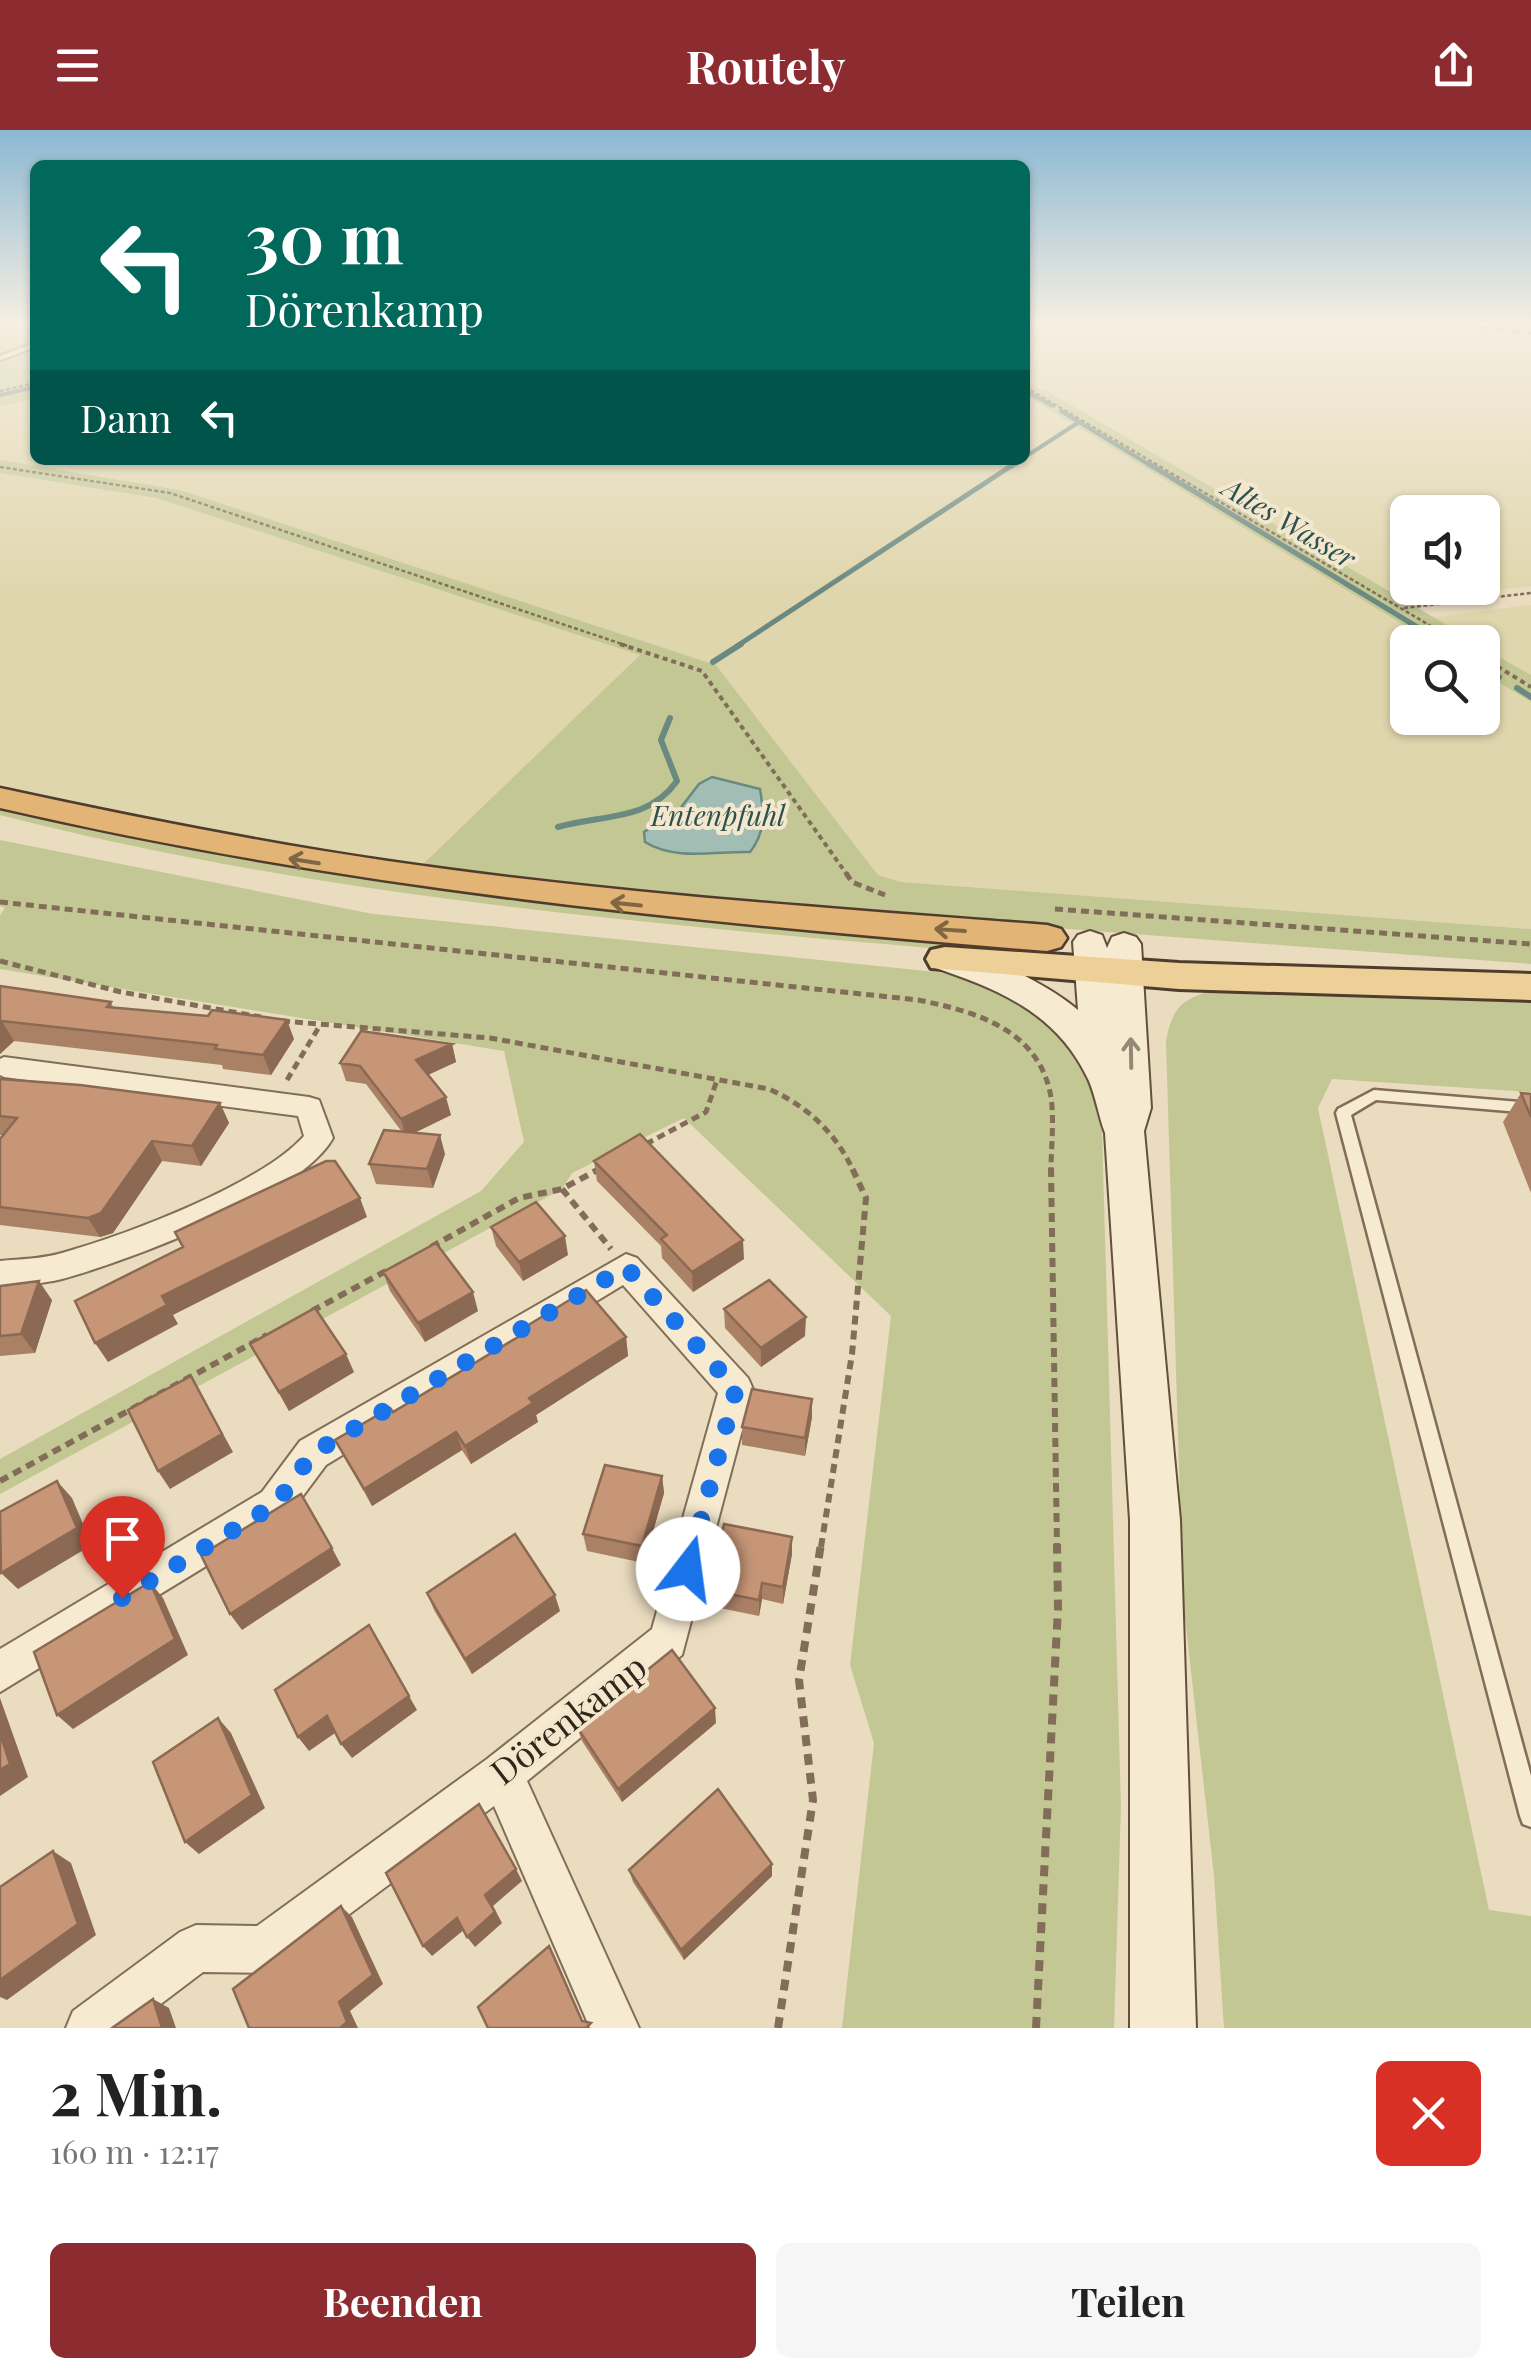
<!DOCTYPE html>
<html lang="de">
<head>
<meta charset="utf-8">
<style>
	body { margin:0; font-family:"Playfair Display",serif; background:#f6f6f6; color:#222; height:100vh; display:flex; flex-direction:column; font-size:38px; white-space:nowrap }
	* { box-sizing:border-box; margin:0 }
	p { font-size:32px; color:#767676 }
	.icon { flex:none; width:55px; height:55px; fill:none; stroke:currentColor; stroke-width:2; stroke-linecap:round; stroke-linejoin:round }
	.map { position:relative; height:1898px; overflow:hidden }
	.sheet { display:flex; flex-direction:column; background:#fff; flex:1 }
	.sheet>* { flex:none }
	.hud { position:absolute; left:30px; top:30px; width:1000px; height:305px; border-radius:15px; box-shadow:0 2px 8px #0004; background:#00695c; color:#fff; overflow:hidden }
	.fabs { position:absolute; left:1390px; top:365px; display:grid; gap:20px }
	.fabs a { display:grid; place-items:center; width:110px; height:110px; border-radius:15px; background:#fff; box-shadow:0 2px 8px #0004; font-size:50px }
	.pin { position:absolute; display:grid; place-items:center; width:85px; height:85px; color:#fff; margin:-102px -42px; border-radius:50% 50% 50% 0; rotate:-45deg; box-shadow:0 0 10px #0007 }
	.pin .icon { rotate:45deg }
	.me { position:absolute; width:110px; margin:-55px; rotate:15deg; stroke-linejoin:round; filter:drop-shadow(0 0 8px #0008) }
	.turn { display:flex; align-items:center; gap:35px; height:210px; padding:0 50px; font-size:45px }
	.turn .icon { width:130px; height:130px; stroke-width:2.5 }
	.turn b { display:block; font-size:70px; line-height:85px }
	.then { display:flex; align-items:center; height:95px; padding:0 50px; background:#0003; gap:20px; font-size:38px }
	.round { display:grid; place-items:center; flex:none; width:105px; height:105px; border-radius:15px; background:#f6f6f6 }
	.headline { display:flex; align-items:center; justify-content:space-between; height:170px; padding:0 50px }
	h1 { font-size:60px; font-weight:700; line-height:75px }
	.action { display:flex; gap:20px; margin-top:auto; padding:20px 50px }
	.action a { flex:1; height:115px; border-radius:15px; background:#8d2c30; color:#fff; font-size:40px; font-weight:700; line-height:115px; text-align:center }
	.action a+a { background:#f6f6f6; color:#222 }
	header { display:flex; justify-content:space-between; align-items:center; height:130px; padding:0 50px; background:#8d2c30; color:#fff; font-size:45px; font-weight:700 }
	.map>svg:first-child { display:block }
	.farmland { fill:#e0d6ad; fill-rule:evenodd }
	.green { fill:#c3c794 }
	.water { fill:#a2bdb4; stroke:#6a8981; stroke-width:2.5 }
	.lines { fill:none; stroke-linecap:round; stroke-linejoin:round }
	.stream-far2 { stroke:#6a8981; stroke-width:4 }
	.stream-far1 { stroke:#6a8981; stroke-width:5 }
	.stream { stroke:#6a8981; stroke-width:6 }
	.service-casing { stroke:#826d59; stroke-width:5 }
	.minor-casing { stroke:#826d59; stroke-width:4 }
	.secondary-casing { stroke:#644f3c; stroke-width:4 }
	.primary-casing { stroke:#503c2d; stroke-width:6 }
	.trunk-casing { stroke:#503c2d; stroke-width:5 }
	.path-far4 { stroke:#826d59; stroke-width:2.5; stroke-dasharray:4 2.5; stroke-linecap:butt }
	.path-far3 { stroke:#826d59; stroke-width:4; stroke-dasharray:5 4; stroke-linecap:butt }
	.path-far2 { stroke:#826d59; stroke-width:5; stroke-dasharray:8 5; stroke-linecap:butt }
	.path-far1 { stroke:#826d59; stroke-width:6; stroke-dasharray:9 6; stroke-linecap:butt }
	.path { stroke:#826d59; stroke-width:8; stroke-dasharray:11 8; stroke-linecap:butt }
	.service { fill:#f6ead1; fill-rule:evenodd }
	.minor { fill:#f6ead1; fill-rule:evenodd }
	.secondary { fill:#f6ead1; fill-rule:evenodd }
	.primary { fill:#edd098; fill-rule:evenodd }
	.trunk { fill:#e2b476; fill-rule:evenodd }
	.rail { stroke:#32261c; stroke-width:4; stroke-dasharray:8 8; stroke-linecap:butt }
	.wall { fill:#ab8166 }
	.shaded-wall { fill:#8b6953 }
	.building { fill:#c79677; stroke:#8b6953; stroke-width:2.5 }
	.oneway { stroke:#816644 }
	.oneway2 { stroke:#948876 }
	.route { stroke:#1a73e8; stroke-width:18; stroke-dasharray:0 32.4 }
	.labels { text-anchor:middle; stroke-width:8; stroke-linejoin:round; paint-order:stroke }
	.far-water-label { font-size:28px; font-style:italic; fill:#2c514e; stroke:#f3e7ce }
	.near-street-label { font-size:35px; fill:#32261c; stroke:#f3e7ce }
</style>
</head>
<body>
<header><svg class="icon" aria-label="menu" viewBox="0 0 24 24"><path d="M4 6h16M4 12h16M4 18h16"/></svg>Routely<svg class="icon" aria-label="share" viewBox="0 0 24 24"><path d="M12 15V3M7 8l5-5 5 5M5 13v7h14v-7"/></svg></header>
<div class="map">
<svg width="1531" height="1898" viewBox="0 0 1531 1898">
	<rect width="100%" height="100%" fill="#eadcbf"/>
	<path class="farmland" d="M1025,195H1226L1260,201L1321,195H1438L1531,206V456L1404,471L1049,262L1025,253ZM1408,382H1482V458H1408Z
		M1025,265L1432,512H1408V588H1482L1483,543L1531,572V799L901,752L878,745L716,535L180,360L0,330V277L35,268V330H1025Z
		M0,343L156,368L640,525L416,741L136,689L31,664L0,654Z
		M1531,475V545L1483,517L1482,512H1476L1432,487Z"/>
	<path class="green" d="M0,195H35V268L0,277Z
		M1025,253L1049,262L1476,512H1432L1025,265Z
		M0,330L180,360L716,535L878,745L901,752L1531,799V834L857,783L416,741L640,525L156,368L0,343Z
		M1482,517L1531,545V572L1483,543Z
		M0,678C333,761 673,788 1014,815L1012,825C673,796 331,770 0,685Z
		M0,710L373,784L955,844L1013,860L1080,917L1102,1000L1121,1676L1114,1898H842L874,1613L850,1535L891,1186L684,988L572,1043L562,1059L0,1364V1329L481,1061L524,1012L504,921L0,839V785L5,778L0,776Z
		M1229,856L1531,863V962L1332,949L1318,978L1489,1780L1531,1786V1898H1224L1214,1746L1183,1470L1166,912C1173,869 1189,867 1229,856Z"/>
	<path class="water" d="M712,647L760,659C764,682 766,702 750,722C717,721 675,731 645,712L644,702L679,680L699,654Z"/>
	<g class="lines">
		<path class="stream-far2" d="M1027,262L1053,276
			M0,265L35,257
			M1061,281L1153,337
			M1025,327L1079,292
			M1011,337L1021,330"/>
		<path class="stream-far1" d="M1149,334L1442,512
			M737,516L1014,334"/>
		<path class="stream" d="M713,532L741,514
			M1482,537L1499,547
			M1517,558L1531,567
			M558,697C602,684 648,692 677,651L661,610L670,588"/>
		<defs>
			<path id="service" d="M35,213V217L0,230V226Z
				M1374,960L1531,973V983L1376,970L1351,985L1531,1646V1697L1523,1694L1520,1686L1336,983L1338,979Z"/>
			<path id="minor" d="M4,927L309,967L319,970L333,1008C300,1067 128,1131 62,1149C42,1154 20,1155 0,1157V1131C20,1129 42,1129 62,1123C126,1105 260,1055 304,1006L298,986L4,947L0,945V929Z
				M626,1124L637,1128L748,1248L753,1259L682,1525L527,1651L639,1898H590L494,1676L280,1836L264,1843L203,1842L129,1898H66L73,1881L180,1802L196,1795L257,1796L487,1629L652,1499L718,1263L623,1155L326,1335L288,1386L0,1562V1519L262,1362L300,1311Z"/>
			<path id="secondary" d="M1090,801L1102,805L1107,818L1112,807L1124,803L1136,807L1141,814L1151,978L1144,1001L1180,1390L1196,1898H1130V1390L1105,1003C1098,985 1095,961 1086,945C1054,881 997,859 933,837L928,829L933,821C969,812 1051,856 1078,880L1073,812L1078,805Z"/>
			<path id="primary" d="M945,817L1179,833L1531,844V870L1179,859L931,838L926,829L931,820Z"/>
			<path id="trunk" d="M0,658C129,686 258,712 388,731C607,763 827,778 1047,795L1061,799L1067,808L1061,817L1047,821C690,792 350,759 0,678Z"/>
		</defs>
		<use href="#service" class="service-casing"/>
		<use href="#minor" class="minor-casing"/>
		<use href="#secondary" class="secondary-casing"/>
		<use href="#primary" class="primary-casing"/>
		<use href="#trunk" class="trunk-casing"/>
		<path class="path-far4" d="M1025,257L1458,512
			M0,261L35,253
			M0,337L170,363L628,516
			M1404,478L1531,463"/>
		<path class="path-far3" d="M620,514L702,541L848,746
			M1482,527L1531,557"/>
		<path class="path-far2" d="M846,743L852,752L885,765
			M0,772L918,870C973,881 1036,898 1050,962C1055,986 1051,1016 1051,1040
			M1055,779L1531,814
			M0,831L121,862L261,887
			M282,891L490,908L769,959C807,976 835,1002 853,1040
			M287,950L319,897
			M646,1014L706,982L717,950
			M597,1040L601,1038"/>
		<path class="path-far1" d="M1051,1038L1057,1417
			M562,1059L611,1119
			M431,1117L519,1068L562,1059L601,1038
			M312,1181L386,1141
			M0,1351L267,1205
			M821,1417L852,1224L866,1068L852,1038"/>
		<path class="path" d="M778,1898L813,1670L799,1550L821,1414
			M1036,1898L1058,1478L1057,1414"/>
		<use href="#service" class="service"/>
		<use href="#minor" class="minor"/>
		<use href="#secondary" class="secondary"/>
		<use href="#primary" class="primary"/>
		<use href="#trunk" class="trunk"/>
		<path class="rail" d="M1465,195L1531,203"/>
	</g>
	<path class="wall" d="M0,856L111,872L113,877L294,909L271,945L223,939L222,935L14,911L0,924Z
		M452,914L456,932L428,945L451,985L414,1003L445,1024L433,1058L376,1054L369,1034L402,1002L366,954L346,951L340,933Z
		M0,949L220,973L229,993L201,1036L162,1031L113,1103L100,1107L0,1095V1009L3,1005H0Z
		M1521,963L1531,964V1063L1503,992Z
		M594,1031L744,1129L693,1162L662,1128L661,1116L597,1051Z
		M491,1097L568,1125L523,1151L496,1116Z
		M383,1142L478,1181L425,1212L390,1161Z
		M0,1156L52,1170L35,1223L0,1226Z
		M724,1179L805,1206L761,1237L725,1198Z
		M525,1197L626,1207L628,1226L536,1285L538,1292L471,1334L462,1320L372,1376L335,1310L393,1282L526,1203Z
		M250,1214L354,1242L289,1281Z
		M812,1269V1287L805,1326L742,1315V1297Z
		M662,1346L664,1363L644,1433L587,1421L583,1404Z
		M792,1424L783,1474L762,1469L759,1486L710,1476L709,1460Z
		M427,1463L560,1481L472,1544L434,1480Z
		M716,1593L622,1672L582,1611L577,1597Z
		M629,1740L772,1746L684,1830L633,1752Z"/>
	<path class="shaded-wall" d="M287,890L294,909L271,945L263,925Z
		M2,891L14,911L0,924V893Z
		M452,914L456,932L421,948L416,930Z
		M446,967L451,985L406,1007L401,989Z
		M220,973L229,993L201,1036L192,1016Z
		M440,1005L445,1024L433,1058L427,1039Z
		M152,1011L162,1031L113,1103L100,1107L88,1088Z
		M360,1068L367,1087L173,1185L178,1194L108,1232L95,1213L162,1166Z
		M565,1106L568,1125L523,1151L519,1132Z
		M743,1110L744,1129L693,1162L692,1142Z
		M39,1151L52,1170L35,1223L21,1204Z
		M473,1162L478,1181L425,1212L418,1193Z
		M806,1187L805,1206L761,1237V1218Z
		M626,1207L628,1226L536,1285L538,1292L471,1334L465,1316L529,1268Z
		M346,1224L354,1242L289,1281L279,1262Z
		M191,1246L233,1322L170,1359L158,1341Z
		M812,1269V1287L805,1326V1308Z
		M456,1302L462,1320L372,1376L364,1359Z
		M662,1346L664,1363L644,1433L642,1416Z
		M57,1351L72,1368L92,1415L18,1459L1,1443Z
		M792,1407V1424L783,1474V1457Z
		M332,1418L341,1435L242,1500L230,1484Z
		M150,1452L163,1468L188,1525L73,1599L57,1585Z
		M762,1453V1469L759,1486V1470Z
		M555,1465L560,1481L472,1544L465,1529Z
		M409,1566L417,1580L352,1628L341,1614Z
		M0,1568L28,1647L0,1666Z
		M715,1578L716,1593L622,1672L618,1659Z
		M327,1586L338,1601L309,1621L298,1607Z
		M218,1588L231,1603L265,1678L199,1724L185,1712Z
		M53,1721L71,1733L96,1805L7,1870L0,1867V1850Z
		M772,1734V1746L684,1830L681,1820Z
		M516,1739L522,1751L493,1776L502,1793L475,1817L467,1807L485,1765Z
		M341,1776L352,1787L383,1854L350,1881L358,1898H340Z
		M457,1788L465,1799L432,1826L423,1816Z
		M549,1816L555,1827L586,1898L582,1891Z
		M153,1869L169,1878L176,1898H162Z"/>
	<path class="building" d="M0,856L111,872L107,877L208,886L212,880L287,890L263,925L215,919L217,915L2,891L0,893Z
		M361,901L452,914L416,930L446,967L401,989L360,936L340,933Z
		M0,949L80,955L220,973L192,1016L152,1011L101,1083L88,1088L0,1077V1009L17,988L0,986Z
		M1521,963L1531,964V987Z
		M384,1000L440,1005L427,1039L369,1034Z
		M640,1004L743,1110L692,1142L661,1109L667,1105L594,1031Z
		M326,1031H335L360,1068L162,1166L167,1175L95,1213L75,1171L183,1117L175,1102Z
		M536,1072L565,1106L519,1132L491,1097Z
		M436,1113L473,1162L418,1193L383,1142Z
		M769,1150L806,1187L761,1218L724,1179Z
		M39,1151L21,1204L0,1206V1156Z
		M586,1160L626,1207L529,1268L533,1273L465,1316L456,1302L364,1359L335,1310L390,1278L393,1282L528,1201L525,1197Z
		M315,1178L346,1224L279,1262L250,1214Z
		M191,1246L222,1304L158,1341L128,1280Z
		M752,1259L812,1269L805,1308L742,1297Z
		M605,1335L662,1346L642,1416L583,1404Z
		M57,1351L77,1398L1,1443L0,1382Z
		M301,1364L332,1418L230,1484L201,1425Z
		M724,1394L792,1407L783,1457L762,1453L759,1470L709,1460Z
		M515,1404L555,1465L465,1529L427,1463Z
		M150,1452L175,1509L57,1585L34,1522Z
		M369,1495L409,1566L341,1614L327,1586L298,1607L275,1560Z
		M672,1520L715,1578L618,1659L577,1597Z
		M218,1588L252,1665L185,1712L153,1632Z
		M0,1603L10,1634L0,1640Z
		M718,1659L772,1734L681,1820L629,1740Z
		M479,1674L516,1739L485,1765L495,1782L467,1807L457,1788L423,1816L386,1743Z
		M53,1721L78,1794L0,1850V1757Z
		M341,1776L373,1845L339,1872L347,1892L340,1898H249L233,1859Z
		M549,1816L582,1891L591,1893L586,1898H488L478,1877Z
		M153,1869L162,1898H112Z"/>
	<defs><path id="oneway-shaft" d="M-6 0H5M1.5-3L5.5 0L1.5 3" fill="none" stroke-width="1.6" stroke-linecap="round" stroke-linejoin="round" transform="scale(2.5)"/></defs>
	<g class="oneway">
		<use href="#oneway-shaft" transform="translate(304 731) rotate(-171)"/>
		<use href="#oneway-shaft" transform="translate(626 774) rotate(-174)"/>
		<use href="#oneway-shaft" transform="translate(950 800) rotate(-176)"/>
	</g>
	<use class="oneway2" href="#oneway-shaft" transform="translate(1131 923) rotate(-91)"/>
	<linearGradient id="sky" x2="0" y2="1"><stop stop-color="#8cb8d3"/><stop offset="0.42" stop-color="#f6efe2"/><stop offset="1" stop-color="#f6efe2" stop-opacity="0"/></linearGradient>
	<rect width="1531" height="461" fill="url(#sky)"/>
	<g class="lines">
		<path class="route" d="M122,1468L276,1374L313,1323L626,1137L736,1259L688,1439"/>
	</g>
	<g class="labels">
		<g class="far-water-label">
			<text transform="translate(1289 393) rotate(31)" y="10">Altes Wasser</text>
			<text x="718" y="696">Entenpfuhl</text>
		</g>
		<g class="near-street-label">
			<text transform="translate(569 1590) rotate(-38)" y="12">Dörenkamp</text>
		</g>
	</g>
</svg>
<div class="fabs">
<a><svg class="icon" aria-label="sound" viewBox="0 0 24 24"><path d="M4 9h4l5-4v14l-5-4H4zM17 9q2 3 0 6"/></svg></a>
<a><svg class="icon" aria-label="search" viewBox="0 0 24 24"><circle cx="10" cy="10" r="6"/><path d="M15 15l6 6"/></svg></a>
</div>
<div class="pin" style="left:122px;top:1468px;background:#d93025"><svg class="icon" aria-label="arrive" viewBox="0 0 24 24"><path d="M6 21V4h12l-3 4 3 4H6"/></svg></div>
<svg class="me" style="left:688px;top:1439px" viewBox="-20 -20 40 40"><circle r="19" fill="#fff"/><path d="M0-13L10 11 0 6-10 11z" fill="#1a73e8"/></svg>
<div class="hud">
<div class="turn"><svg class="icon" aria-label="left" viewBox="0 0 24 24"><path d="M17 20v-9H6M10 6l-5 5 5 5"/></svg><div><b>30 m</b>Dörenkamp</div></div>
<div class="then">Dann<svg class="icon" aria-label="left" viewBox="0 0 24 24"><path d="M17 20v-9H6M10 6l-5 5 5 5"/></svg></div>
</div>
</div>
<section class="sheet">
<div class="headline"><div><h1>2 Min.</h1><p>160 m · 12:17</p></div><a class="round" style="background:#d93025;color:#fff"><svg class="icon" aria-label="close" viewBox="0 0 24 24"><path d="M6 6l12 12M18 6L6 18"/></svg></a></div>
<div class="action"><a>Beenden</a><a>Teilen</a></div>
</section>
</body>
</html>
